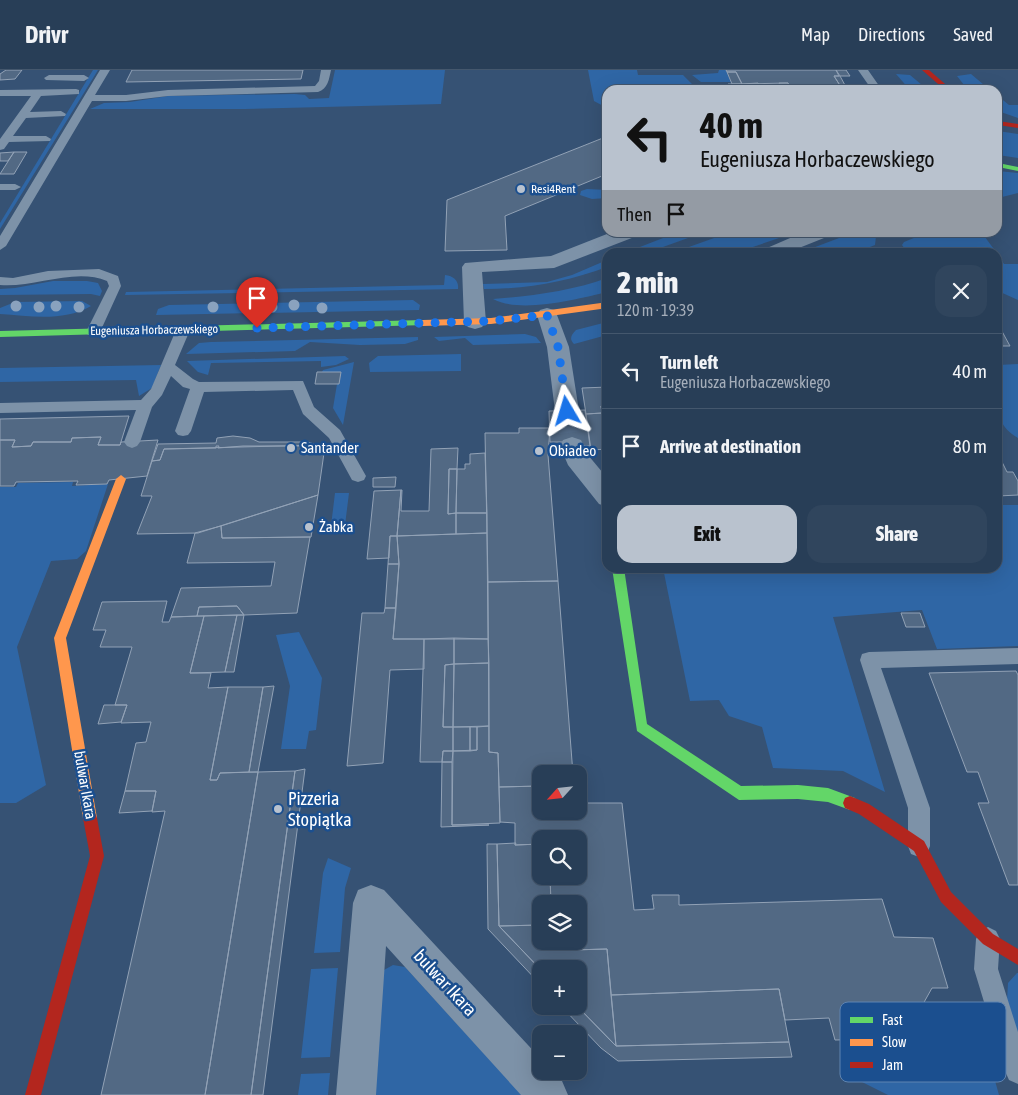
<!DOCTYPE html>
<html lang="en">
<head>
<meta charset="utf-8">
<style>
	body { margin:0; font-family:"Asap Condensed",sans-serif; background:#30455d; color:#f1f3f6; height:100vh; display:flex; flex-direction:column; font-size:19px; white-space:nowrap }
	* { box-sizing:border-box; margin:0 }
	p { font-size:16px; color:#a5aeba }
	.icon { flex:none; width:28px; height:28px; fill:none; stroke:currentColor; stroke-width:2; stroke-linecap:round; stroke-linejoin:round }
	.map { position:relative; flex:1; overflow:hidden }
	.drawer { position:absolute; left:602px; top:178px; width:400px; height:325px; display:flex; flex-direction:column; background:#283e57; border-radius:15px; box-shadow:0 5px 20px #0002,0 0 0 1px #44576d }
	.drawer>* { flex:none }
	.banner { position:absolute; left:602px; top:15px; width:400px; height:152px; border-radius:15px; box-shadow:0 5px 20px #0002,0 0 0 1px #44576d; background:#b9c2ce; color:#111; overflow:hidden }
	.needle { width:32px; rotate:243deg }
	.fabs { position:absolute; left:532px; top:695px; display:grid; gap:10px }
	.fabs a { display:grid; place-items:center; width:55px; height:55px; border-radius:10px; background:#283e57; box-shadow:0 5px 20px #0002,0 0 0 1px #44576d; font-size:25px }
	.pin { position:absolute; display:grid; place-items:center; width:42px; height:42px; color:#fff; margin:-51px -21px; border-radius:50% 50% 50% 0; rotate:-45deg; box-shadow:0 0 5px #0007 }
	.pin .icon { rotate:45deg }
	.me { position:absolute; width:55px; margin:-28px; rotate:353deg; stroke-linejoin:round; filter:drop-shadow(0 0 4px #0008) }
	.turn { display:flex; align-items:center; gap:18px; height:105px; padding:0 15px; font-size:22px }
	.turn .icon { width:65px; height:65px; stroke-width:2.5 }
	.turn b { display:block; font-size:35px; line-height:42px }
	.then { display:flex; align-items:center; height:48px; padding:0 15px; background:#0003; gap:10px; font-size:19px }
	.round { display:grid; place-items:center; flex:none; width:52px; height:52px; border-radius:15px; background:#30455d }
	.summary { display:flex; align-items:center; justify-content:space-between; height:85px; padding:0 15px }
	h1 { font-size:30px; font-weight:800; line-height:38px }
	.button { display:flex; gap:10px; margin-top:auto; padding:10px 15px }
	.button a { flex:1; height:58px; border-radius:15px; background:#b9c2ce; color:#111; font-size:20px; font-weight:800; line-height:58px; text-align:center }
	.button a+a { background:#30455d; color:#f1f3f6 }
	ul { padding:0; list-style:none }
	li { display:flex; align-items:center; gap:15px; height:75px; padding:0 15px; border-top:1px solid #44576d }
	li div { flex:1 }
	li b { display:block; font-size:19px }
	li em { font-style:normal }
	header { display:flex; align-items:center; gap:30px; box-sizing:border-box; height:70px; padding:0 25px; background:#283e57; border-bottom:1px solid #44576d }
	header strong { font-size:24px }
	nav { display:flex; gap:28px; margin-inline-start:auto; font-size:18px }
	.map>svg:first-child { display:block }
	.green { fill:#2f66a5 }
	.building { fill:#526984; stroke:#92a2b6 }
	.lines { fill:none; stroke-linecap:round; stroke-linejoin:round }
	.street-tunnel { stroke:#546c89; stroke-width:22; stroke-dasharray:22 11; stroke-linecap:butt }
	.lane { fill:#7d92a8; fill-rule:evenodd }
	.street { fill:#7d92a8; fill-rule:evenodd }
	.fast { fill:#63d668; fill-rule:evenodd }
	.slow { fill:#ff974d; fill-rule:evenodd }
	.jam { fill:#b3261e; fill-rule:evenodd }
	.tree { fill:#8aa2be }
	.route { stroke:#1a73e8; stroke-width:9; stroke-dasharray:0 16.2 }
	.poi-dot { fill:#b9c2ce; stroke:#1b4f8f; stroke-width:2 }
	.labels { text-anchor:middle; stroke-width:5; stroke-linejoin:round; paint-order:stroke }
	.far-poi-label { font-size:12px; fill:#fff; stroke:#1b4f8f; text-anchor:start }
	.far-street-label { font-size:12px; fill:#fff; stroke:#1b4f8f }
	.poi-label { font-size:15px; fill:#fff; stroke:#1b4f8f; text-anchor:start }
	.street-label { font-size:15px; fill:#fff; stroke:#1b4f8f }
	.near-poi-label { font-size:18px; fill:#fff; stroke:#1b4f8f; text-anchor:start }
	.near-street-label { font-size:18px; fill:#fff; stroke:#1b4f8f }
	.key { fill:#1b4f8f; stroke:#5f84b1; stroke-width:1 }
	.key-label { font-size:14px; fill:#fff }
</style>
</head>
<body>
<header>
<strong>Drivr</strong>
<nav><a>Map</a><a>Directions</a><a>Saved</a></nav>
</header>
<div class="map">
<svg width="1018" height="1025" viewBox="0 0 1018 1025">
	<rect width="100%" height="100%" fill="#365274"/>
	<path class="green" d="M93,0H98L0,159V153Z
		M335,0H445L441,34L244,39H90L104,33L130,32L168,26L295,24L305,25L309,29L329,28Z
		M588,0H637L638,5H683L698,20H608L607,38L594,31Z
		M719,0H726L731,12H701L692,5L718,3Z
		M896,4L910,5L928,20H910Z
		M971,4L990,20H968L957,6Z
		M998,26L1009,35H1018V48L998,41Z
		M998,61L1018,64V88L998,85Z
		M998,101L1018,103V123L998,128Z
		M587,119L607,120V128L592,129L580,125L581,121Z
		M855,162L870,163L876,166L875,175L857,182H802Z
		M676,163H702L649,182H627Z
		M728,163V162L794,163L738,182H675Z
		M926,163H982L996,182H911L905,179L902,175L904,172Z
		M998,184L1004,194H1018V230L998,221Z
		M607,190V197C567,212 526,219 484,219L483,214L547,212L572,205Z
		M445,205C454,206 459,211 458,219L125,225L126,222L444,215Z
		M607,208V222C578,229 520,244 493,229C531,226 572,221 607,208Z
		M53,211H87L98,213L102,221L100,226L91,224L0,225V219L15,218Z
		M413,230L420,235L419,240L156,245L158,239L169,235Z
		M82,231L91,236C63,252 31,246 0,244V238L15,232Z
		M607,252V265L574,274C569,269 571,265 576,260Z
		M525,264L536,267L541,273L473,275L465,268L439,271L434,267Z
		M418,267V270L405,274L360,275L310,272L295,281L186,284L199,273L211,272Z
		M461,284V301L370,302L369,293L378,286Z
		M345,286L349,289L336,295L321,297V291L211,293L208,305L198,302L187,291Z
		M354,292L343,355L333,338L337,314H339L341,302H322L323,300Z
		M1018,294V368C995,355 997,337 998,314L1002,309L998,300V295Z
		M161,295L152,318L139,326L136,310L0,312V298Z
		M73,412L72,416L108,414L86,481L77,489L51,491L17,577L46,715L16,733H0V417H16L18,413Z
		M335,423H349L345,455L331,456Z
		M998,435H1018V576L937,579L922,540L833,547L885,722L843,701L773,698L762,657L729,646L719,630L690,631L663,498H998Z
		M299,562L322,608L316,660L309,661L306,679H281L290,616L276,565Z
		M328,788L351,798L345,818L340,882L314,883L323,803Z
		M393,895L405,897L522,1025H372L378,911L384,900Z
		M338,898L330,987L301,988L311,899Z
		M1017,903H1018V964L1007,931L1008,913Z
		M992,1000L999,1025H888L852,1007Z
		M330,1003L328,1025H298L301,1004Z"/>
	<path class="building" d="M6,0H22L15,9L0,10V4Z
		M303,0L301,9L126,12L132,0Z
		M726,0H836L839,6H834L841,17H846L848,20H808L805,15L791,20L788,13L742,14L736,2H727Z
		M836,0H846L850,6H840Z
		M727,2H736L742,14H732Z
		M834,6H840L846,17H841Z
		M758,13L762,20H745L742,14Z
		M779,13H788L791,20H782Z
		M728,14H742L745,20H731Z
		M608,66V109L602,106L505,146L507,180L445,181L447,130Z
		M14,82L8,91H0V83Z
		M14,82H27L14,104H0Z
		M998,254L1010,276H998Z
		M317,302H341L339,314H315Z
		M608,317V336H601L602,343L586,344L582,318Z
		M601,336H608V379L591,380L586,344L602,343Z
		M585,340L590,376H569V372H550L549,341Z
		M129,346L120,375H98L101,367L72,368L71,372H33L31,376L12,377L15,370H0V349Z
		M519,358H550L548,385L558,511L488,512L485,363H519Z
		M233,366L250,368L259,372H308L317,375L164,379L160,390L152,391L158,374L216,373L217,368Z
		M101,367L98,375H120L121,372L158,370L147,406L109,410L107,414L76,415L78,411L16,412L14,416H0V370H15L12,377L31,376L33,372H71L72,368Z
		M216,376H219L218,378L243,376H325L318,425L198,463L137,464L152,426H141L152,391L160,390L164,379L216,378Z
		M458,378L457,399H449L448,444L456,443V464L397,466L401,420H402L401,441H429L431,379Z
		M485,383L487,443H456L457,399H465V394H470V384Z
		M998,384L1007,402H1013L1018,411V425L998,426Z
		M449,399H457L456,443L448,444Z
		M396,407L395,417H373V408Z
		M401,420L397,466H390L389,488L367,489L374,421Z
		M318,425L311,467L222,468L221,456Z
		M456,443H487V463L456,464Z
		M221,456L222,468L310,467L297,543L244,545L237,536L199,537L197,546L171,547L181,518L271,516L275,492L187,493L195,463Z
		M487,463L488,569H393L399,494L397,466Z
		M390,466H397L399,494H388Z
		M388,494H399L396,538H385Z
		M558,511L573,704H541V716L499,717L498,683L489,682L488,512Z
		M167,531L162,552H169L171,547L204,546L190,603H211L208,618L228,617L210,710H217L220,703L258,702L205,1025H101L165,741L152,742L156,721H125L136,673L146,672L151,652L121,653L127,635H115L132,577H100L106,560H93L102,532Z
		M237,536L244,545L197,546L199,537Z
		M385,538H396L393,569H424V599L390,600L383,693L347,696L362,543H384Z
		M901,543H920L925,557H906Z
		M237,545H244L234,602H225Z
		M237,545L225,602L190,603L204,546Z
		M454,568V594L445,595L443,657H453V681H443L442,692H420L424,569Z
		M454,568L488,569L489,593L454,594Z
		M489,593V656L453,657L454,594Z
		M454,594L453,657H443L445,595Z
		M1016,601L1018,605V815H1009L978,733H989L978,702H967L929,603Z
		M274,616L258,702H249L263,617Z
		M228,617H263L249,702L220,703L217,710H210Z
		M104,635H127L121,652L98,654Z
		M489,656V682L498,683L500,753L452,755L453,681L477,680V657Z
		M453,657H470V681H453Z
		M470,657H477V680L470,681Z
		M443,681H453L452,692H442Z
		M442,692H452V755H489L441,757Z
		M305,699L263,1025H251L295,701Z
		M295,701L251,1025H205L258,702Z
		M541,716V741H579L581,733H622L634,840L654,839L652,825H679V835L882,829L894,867L933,868L948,918H932L918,943L925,968L835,970L829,948L785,950L779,919L611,925L607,879L571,880L570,871H579V834H551L550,806H579V769H541V774L515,775V753L500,752L499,717Z
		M125,721H156L152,741L119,743Z
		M516,773L515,775L541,774V806H550L551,834H541V855L499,856L497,774Z
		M487,774H497L499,856L541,900V915L488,859Z
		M541,855V871H570L571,880L607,879L616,976L577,936H579V899L541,900L499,856Z
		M779,919L789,972L616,976L611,925Z
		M561,936H577L616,976L789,972L792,987L618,991L601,978Z"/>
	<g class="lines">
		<path class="street-tunnel" d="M567,341L572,376"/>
		<path class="lane" d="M100,0H110L95,25H126L168,20L315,16L319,11L321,0H331C329,9 328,19 318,22L168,26L126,31H92L6,176L0,180V166Z
			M858,0H868L882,20H872Z
			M49,5H84L89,8L84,11L46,10L44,8Z
			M76,19L79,20V24L41,26L30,42L61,41L66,44L65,46L26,48L13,66H46L51,69L50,71L9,72L4,79L0,80V69L31,26H0V20Z
			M0,114H15L21,117L15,120H0Z
			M99,199L118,206L121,216L100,262L98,265H88L86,262L109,216L107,211C75,197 34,218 0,215V207L13,208L48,201Z
			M183,256L188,257L190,260L175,295L193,309L199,312L303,311L314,337L340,360L366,406L364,410L358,412L352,410L329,368L303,344L293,320L204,322L191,361L188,365L183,366L178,365L175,361L190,319L183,317L171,306L162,325L152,337L140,372L137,376L132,378L127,376L124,372L136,340L0,343V333L141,330L151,319L176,260L178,257Z
			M1018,578V594L881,598L930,738V776L927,784L919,787L911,784L908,776V738L860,590L862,584L869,582Z
			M988,857L996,861L1000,869L998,899L1018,962V1014L1009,1010L1005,1001L974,899L976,869L980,861Z"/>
		<path class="street" d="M612,162H639L637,166L554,198L482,202L486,252L482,257L475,259L468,257L464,252L462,197L465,193L551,186Z
			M804,162H831L829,166L789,182H764L767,178Z
			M547,238L554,240L557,245L569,277L579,341L575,347L567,349L559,347L555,341L547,277L537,245L540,240Z
			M572,367L581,370L588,385L608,409V437L599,434L568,395L560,376L563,370Z
			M371,815L384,820L541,989V1001H553L562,1011L568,1025H521L386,876L376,1025H336L353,833L358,820Z"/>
		<path class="fast" d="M998,93L1018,97V101L998,97Z
			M423,250L427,253L426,255L0,267V261Z
			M612,498H624L647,654L741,716L798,715L828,718L855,728L857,733L855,738L850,740L828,732L798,729L739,730L637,661Z"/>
		<path class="slow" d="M608,232V238L491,254L423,256L419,253L423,250L491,248Z
			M121,405L126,409L66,568L97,748L95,753L90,755L85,753L83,748L54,568L116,409Z"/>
		<path class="jam" d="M922,0H929L952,20H945Z
			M998,51L1018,54V58L998,55Z
			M850,726L869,734L924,771L951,822L993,864L1018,879V895L983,874L941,832L914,781L859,744L845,738L843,733L845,728Z
			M90,741L95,743L97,748L104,786L41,1025H25L90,786L83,748L85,743Z"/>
	</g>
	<g class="tree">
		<circle cx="251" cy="235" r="5.5"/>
		<circle cx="294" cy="235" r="5.5"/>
		<circle cx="16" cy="236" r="5.5"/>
		<circle cx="56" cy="236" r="5.5"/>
		<circle cx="39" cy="237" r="5.5"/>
		<circle cx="79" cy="237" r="5.5"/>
		<circle cx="213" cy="237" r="5.5"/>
		<circle cx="272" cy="237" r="5.5"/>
		<circle cx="322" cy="238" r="5.5"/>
	</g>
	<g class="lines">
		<path class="route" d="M257,258L491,251L547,245L558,277L567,341"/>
	</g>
	<g class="poi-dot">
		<circle cx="521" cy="119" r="5"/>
		<circle cx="291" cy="378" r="5"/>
		<circle cx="539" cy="381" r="5"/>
		<circle cx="309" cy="457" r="5"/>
		<circle cx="278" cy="739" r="5"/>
	</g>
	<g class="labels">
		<g class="far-poi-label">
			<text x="531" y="123">Resi4Rent</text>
		</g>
		<g class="far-street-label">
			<text transform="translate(154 260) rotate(-1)" y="4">Eugeniusza Horbaczewskiego</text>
		</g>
		<g class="poi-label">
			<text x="301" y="383">Santander</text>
			<text x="549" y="386">Obiadeo</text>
			<text x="319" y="462">Żabka</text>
		</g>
		<g class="street-label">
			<text transform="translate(85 715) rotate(80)" y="5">bulwar Ikara</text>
		</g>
		<g class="near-poi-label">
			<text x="288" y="735">Pizzeria<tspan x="288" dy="21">Stopiątka</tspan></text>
		</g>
		<g class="near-street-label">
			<text transform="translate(445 913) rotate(47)" y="6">bulwar Ikara</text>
		</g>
	</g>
	<rect x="840" y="932" width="166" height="80" rx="8" class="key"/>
	<rect x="850" y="947" width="23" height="6" fill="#63d668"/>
	<rect x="850" y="969" width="23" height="7" fill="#ff974d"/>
	<rect x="850" y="992" width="23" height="6" fill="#b3261e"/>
	<g class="key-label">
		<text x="882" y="955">Fast</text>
		<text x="882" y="977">Slow</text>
		<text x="882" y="1000">Jam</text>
	</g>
</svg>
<div class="fabs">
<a><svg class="needle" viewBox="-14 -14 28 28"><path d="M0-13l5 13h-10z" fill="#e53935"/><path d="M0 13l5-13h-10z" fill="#a5aeba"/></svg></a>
<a><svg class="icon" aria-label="search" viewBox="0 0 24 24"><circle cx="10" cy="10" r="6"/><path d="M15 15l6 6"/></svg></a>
<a><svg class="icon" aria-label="layers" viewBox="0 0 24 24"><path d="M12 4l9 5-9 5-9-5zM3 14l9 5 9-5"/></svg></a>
<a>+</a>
<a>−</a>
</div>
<div class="pin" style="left:257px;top:258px;background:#d93025"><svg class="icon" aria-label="arrive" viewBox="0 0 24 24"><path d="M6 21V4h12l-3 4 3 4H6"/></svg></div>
<svg class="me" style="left:567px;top:341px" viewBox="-20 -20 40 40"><path d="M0-17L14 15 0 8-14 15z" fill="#1a73e8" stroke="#fff" stroke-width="4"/></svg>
<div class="banner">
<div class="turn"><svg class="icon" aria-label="left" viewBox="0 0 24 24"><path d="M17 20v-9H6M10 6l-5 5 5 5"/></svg><div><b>40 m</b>Eugeniusza Horbaczewskiego</div></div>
<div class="then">Then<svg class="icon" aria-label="arrive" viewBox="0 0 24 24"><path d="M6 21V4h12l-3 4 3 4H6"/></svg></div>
</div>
<section class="drawer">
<div class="summary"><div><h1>2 min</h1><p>120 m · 19:39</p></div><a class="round"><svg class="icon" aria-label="close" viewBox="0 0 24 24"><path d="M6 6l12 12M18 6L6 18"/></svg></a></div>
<ul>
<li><svg class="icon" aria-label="left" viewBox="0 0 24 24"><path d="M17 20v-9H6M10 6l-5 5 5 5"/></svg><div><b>Turn left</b><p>Eugeniusza Horbaczewskiego</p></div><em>40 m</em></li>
<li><svg class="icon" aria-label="arrive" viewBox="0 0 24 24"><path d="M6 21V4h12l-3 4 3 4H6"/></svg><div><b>Arrive at destination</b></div><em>80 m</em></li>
</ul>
<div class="button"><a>Exit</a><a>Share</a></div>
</section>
</div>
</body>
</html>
